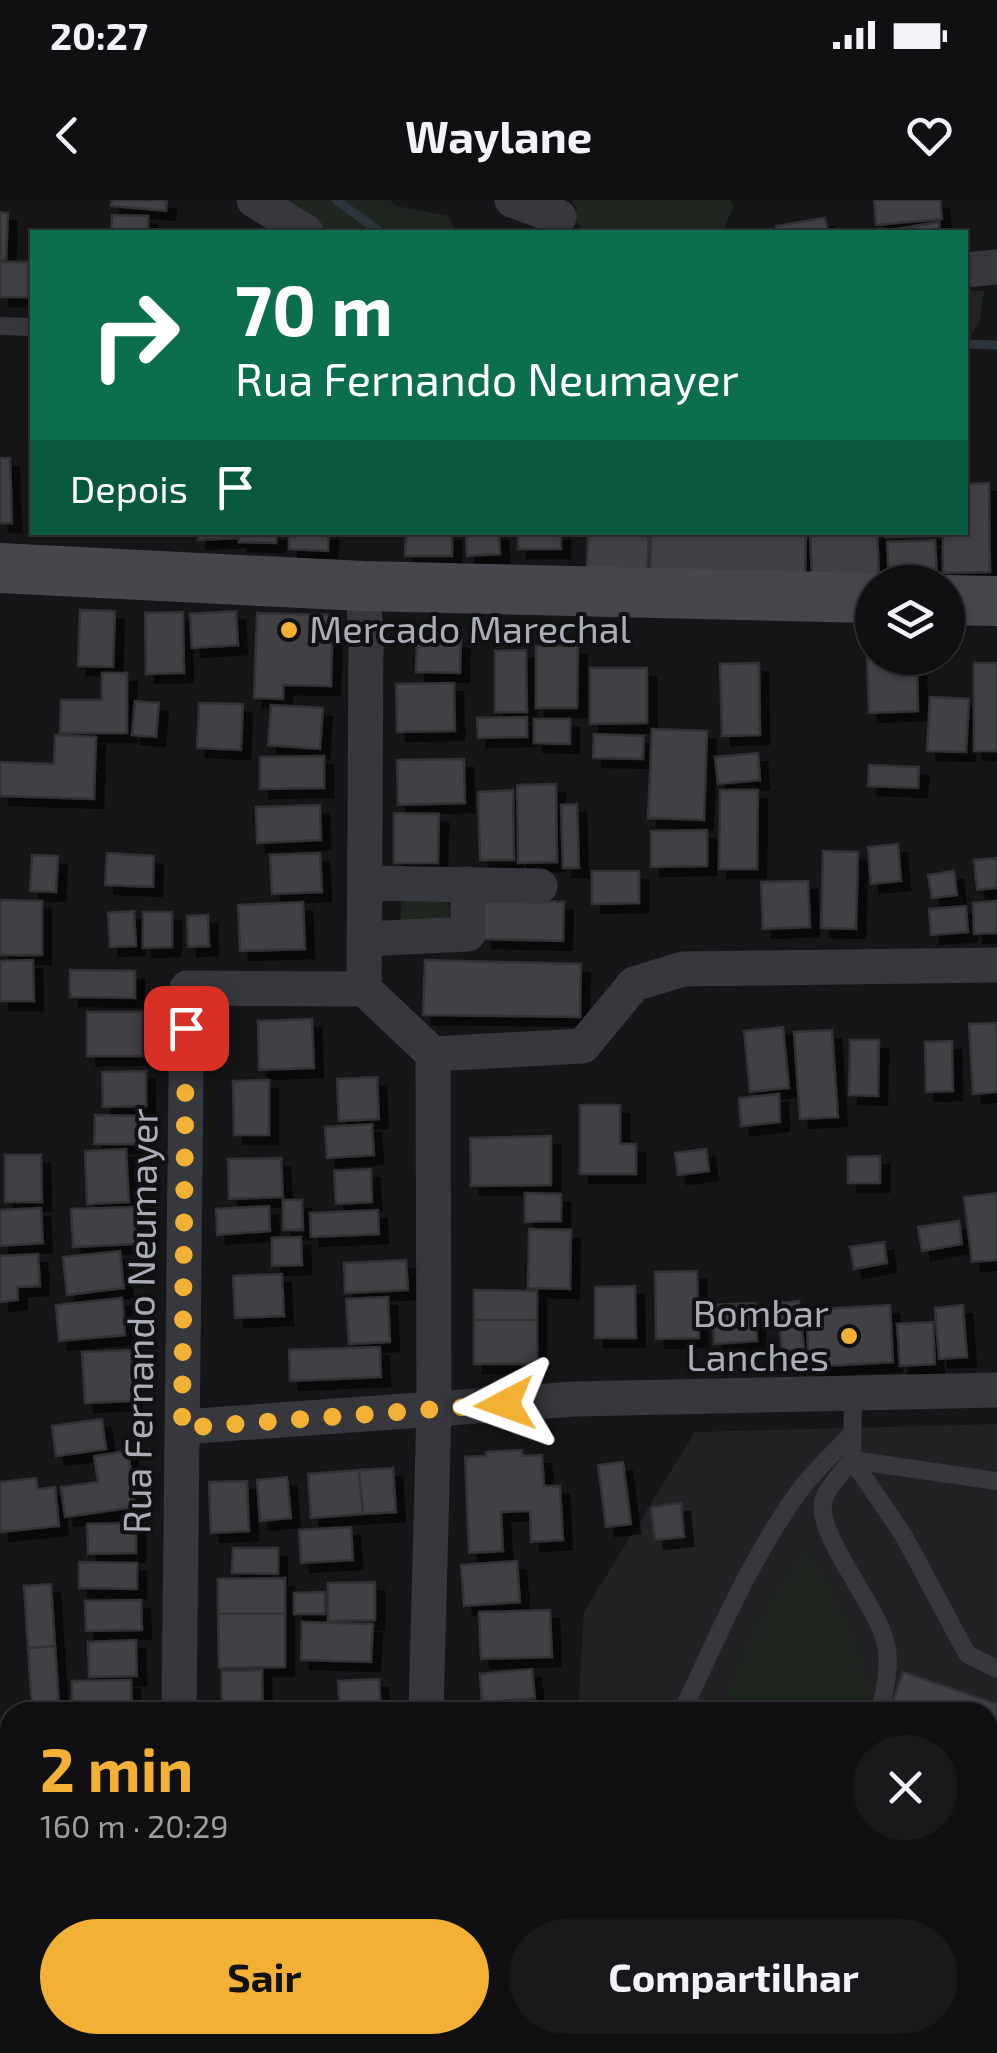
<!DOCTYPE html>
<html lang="pt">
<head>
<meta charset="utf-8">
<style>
	body { margin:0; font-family:"Exo 2",sans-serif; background:#19191b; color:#f1f3f6; height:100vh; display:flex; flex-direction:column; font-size:38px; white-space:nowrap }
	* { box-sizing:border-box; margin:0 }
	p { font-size:32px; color:#9c9d9f }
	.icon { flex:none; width:55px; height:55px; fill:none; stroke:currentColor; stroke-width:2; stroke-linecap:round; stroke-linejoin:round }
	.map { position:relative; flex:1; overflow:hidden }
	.side { position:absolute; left:0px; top:1502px; width:998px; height:352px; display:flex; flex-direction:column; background:#101012; border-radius:30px 30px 0 0; box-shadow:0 2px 8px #0004,0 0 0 2px #303032 }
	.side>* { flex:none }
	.banner { position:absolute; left:30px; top:30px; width:938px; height:305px; border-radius:0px; box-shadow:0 2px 8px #0004,0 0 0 2px #303032; background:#0b6e4f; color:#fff; overflow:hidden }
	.tools { position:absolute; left:855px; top:365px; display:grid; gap:20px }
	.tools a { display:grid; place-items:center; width:110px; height:110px; border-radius:50%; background:#101012; box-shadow:0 2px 8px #0004,0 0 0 2px #303032; font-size:50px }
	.pin { position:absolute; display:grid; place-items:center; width:85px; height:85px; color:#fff; margin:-42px; border-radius:20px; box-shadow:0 5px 15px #0006 }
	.me { position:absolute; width:110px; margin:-55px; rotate:266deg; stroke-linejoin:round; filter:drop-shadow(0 0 8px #0008) }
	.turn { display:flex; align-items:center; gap:35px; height:210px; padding:0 40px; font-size:45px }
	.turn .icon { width:130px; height:130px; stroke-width:2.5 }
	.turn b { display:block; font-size:70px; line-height:85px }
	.then { display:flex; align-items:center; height:95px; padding:0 40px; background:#0003; gap:20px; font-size:38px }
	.round { display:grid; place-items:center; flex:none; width:105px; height:105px; border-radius:52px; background:#19191b }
	.summary { display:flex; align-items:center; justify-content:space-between; height:170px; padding:0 40px }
	h1 { font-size:60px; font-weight:700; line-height:75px; color:#f2b134 }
	.action { display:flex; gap:20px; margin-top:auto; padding:20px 40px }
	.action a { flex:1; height:115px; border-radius:60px; background:#f2b134; color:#111; font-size:40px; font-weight:700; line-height:115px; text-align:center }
	.action a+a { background:#19191b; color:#f1f3f6 }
	.status { display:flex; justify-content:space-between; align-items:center; height:70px; padding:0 50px; background:#101012; direction:ltr }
	.status svg { height:28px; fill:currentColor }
	header { display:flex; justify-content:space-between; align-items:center; height:130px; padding:0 40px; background:#101012; font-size:45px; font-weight:700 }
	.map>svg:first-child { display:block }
	.built { fill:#222225 }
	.green { fill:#1e261f }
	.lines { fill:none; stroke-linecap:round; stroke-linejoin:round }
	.stream { stroke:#2c353c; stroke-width:9 }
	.building { fill:#404145; stroke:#303034; stroke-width:2.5; filter:url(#shadow) }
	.lane { stroke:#37383d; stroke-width:18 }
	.street { stroke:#37383d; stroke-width:35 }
	.secondary { stroke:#45474d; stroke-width:50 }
	.route { stroke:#f2b134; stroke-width:18; stroke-dasharray:0 32.4 }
	.poi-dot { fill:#f2b134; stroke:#111113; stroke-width:4 }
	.labels { text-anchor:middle; stroke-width:8; stroke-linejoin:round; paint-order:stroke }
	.poi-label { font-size:38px; fill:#a8adb8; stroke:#111113; text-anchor:start }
	.street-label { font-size:38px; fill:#a8adb8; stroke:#111113 }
</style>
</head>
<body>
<div class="status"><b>20:27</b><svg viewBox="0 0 49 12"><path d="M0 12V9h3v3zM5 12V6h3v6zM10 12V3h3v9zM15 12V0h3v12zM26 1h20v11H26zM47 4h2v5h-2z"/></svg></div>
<header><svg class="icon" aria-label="back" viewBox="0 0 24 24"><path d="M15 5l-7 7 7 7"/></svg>Waylane<svg class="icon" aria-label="heart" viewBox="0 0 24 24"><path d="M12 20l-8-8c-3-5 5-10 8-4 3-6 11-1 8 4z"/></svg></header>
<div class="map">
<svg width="997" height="1853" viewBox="0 0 997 1853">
	<defs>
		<filter id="shadow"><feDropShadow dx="9" dy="9" stdDeviation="0" flood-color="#0009"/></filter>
	</defs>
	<rect width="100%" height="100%" fill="#161618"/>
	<path class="built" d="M997,1224V1853H557L558,1845H988V1512H578L584,1412L695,1232Z"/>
	<path class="green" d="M278,0H390L396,6L447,16L457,32H331Z
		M572,0H730L733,7L723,32H581L582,29L573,19L577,9Z
		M965,91H984L980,119L968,142L970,157L965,158Z
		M442,697C453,709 451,714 442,728L400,726L401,707L406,698Z
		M806,1347C832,1398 871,1454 869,1512H721C741,1453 771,1400 806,1347Z
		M146,1845H297L301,1853H125Z"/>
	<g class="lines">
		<path class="stream" d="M336,0L380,32
			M965,144L997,145"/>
	</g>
	<path class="building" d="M112,0H167L166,11L111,6Z
		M874,0H940L942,19L876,25Z
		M0,12L8,13L6,59H0Z
		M112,15L148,16V32H111Z
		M825,18L828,32H777L776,26Z
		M939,22L940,32H884V31Z
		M0,62H28V97H0Z
		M0,258H10L12,323H0Z
		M989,283L990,372L943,373V332H965V284Z
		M198,332H238V338L198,340Z
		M239,332H277L276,343L239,342Z
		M289,332H329L328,351L289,349Z
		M406,332H452V356H405Z
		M466,332H499L500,354L467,356Z
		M518,332H561V349H518Z
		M588,332H649L647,374L587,372Z
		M651,332H806L805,378L650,375Z
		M810,332H877L879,375L812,377Z
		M886,332H940V336L886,337Z
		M935,340L937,377L889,379L887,342Z
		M80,410L115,411L113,467L78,466Z
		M236,411L238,445L192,448L190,414Z
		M183,412L184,473L146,474L145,413Z
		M257,413L333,415L331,486L283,485V499L254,498Z
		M417,439L461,440L460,473L416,472Z
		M536,446H578L577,508H536Z
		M526,450L527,512H495V451Z
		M867,455L917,458L918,511L869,513Z
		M759,463L760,535L722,536L720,464Z
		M974,463H997V551H974Z
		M590,468H647V523L590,524Z
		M102,473H127V533H60L61,500H102Z
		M454,483L455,531L397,532L396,484Z
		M930,497L969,499L966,552L927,551Z
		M135,501L159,503L156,537L132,535Z
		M199,503L243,504L241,550L197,548Z
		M271,505L323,508L320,549L268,545Z
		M527,517V537L478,538L477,518Z
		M534,519H570V544L534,543Z
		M652,529L707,531L704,620L648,618Z
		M594,534L644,536L643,559L593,558Z
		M55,535L96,537L94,599L0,596V562L54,564Z
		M758,553L760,580L718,584L715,557Z
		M324,556V588L260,589V557Z
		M464,559L465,603L398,605L397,560Z
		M869,565L919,567L918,588L868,586Z
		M556,584L557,662L518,663L517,585Z
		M513,590L514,660H480L478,592Z
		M720,590H758L757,669H719Z
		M577,604L579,668H563L561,605Z
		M320,605L321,640L257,643L256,607Z
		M394,613L439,614L438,663H394Z
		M707,630V666L651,667V631Z
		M898,644L901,681L871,684L868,647Z
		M823,651L858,652L856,729L821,728Z
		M107,653L154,656L153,687L105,685Z
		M320,653L322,692L272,694L270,655Z
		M32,655L58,656L56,692L30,691Z
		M997,658V688L977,690L974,660Z
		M592,671H639V703L592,704Z
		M954,671L957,695L932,698L928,675Z
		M808,681L810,727L763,729L761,682Z
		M0,700L42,701V755H0Z
		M484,700L564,702L563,741L483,739Z
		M997,701V733L974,734L973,703Z
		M303,702L305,749L240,751L238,705Z
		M966,706L968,732L931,735L929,709Z
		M134,711L136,746L110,747L108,713Z
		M143,712H172V747L143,748Z
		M208,715L209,746L188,747L187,716Z
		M33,760L34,801H0V761Z
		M425,760L581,764L580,817L423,815Z
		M70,770L135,771V798L70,797Z
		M87,812H142V856H87Z
		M312,819L314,868L259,870L258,821Z
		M997,823V892L973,894L969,824Z
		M783,827L789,888L750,892L744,831Z
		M832,830L838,917L800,919L794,832Z
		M850,840H879L878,896L849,895Z
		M952,841L953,891L926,892L925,842Z
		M146,871V906L103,907L102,872Z
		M377,877L379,919L339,921L337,879Z
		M269,880V935H234L233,881Z
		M779,894L780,922L741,926L739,898Z
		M580,905H620V944H636V974H580Z
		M95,915L145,916V944H94Z
		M372,924L374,955L327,958L325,927Z
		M551,936V985L471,986L470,938Z
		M126,949L129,1002L87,1004L85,951Z
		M706,949L709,971L678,975L675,953Z
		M5,955H41L42,1002H5Z
		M880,956V983H848V957Z
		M281,958L283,997L229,999L228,959Z
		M371,969L372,1002L336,1004L334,971Z
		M525,993L561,994V1021L525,1022Z
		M997,993V1060L972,1062L964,997Z
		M283,1000H302L303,1030H283Z
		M269,1006L270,1031L217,1035L216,1009Z
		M134,1007L136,1044L73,1047L71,1009Z
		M41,1008L43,1043L0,1046V1010Z
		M378,1010L379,1034L311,1037L310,1013Z
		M959,1021L962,1044L922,1051L918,1027Z
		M529,1029L571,1030L570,1089L528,1088Z
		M301,1037L302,1065L272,1066V1038Z
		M884,1042L887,1063L854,1069L850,1047Z
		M120,1051L124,1088L67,1095L63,1057Z
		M38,1054L40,1086L17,1087L18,1100L0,1102V1056Z
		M406,1060L408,1090L345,1093L344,1063Z
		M697,1071L699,1138L656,1139L655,1072Z
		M282,1074L284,1116L235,1118L233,1076Z
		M635,1086L636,1138H595V1087Z
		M474,1090L537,1091V1120H474Z
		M388,1097L390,1142L349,1144L346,1099Z
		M122,1098L125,1135L59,1141L56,1105Z
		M799,1101L804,1149L782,1151L778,1103Z
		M755,1103L757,1141L714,1144L712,1105Z
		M890,1105L893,1162L809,1167L806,1110Z
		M963,1105L967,1157L939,1159L935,1108Z
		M474,1120H537V1164H474Z
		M933,1122L935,1164L900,1166L897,1124Z
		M380,1147L381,1177L290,1181L289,1150Z
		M131,1150L133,1201L85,1203L82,1152Z
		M102,1219L106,1249L56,1256L52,1226Z
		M522,1250V1256L542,1255L544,1286H560L563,1340L531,1342L530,1311L501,1312L503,1351L469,1353L465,1257L486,1256V1252Z
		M128,1251L136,1307L65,1317L61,1287L98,1282L94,1256Z
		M623,1262L631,1324L606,1327L598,1265Z
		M393,1268L396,1312L363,1314L359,1270Z
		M359,1270L363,1314L311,1318L308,1274Z
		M287,1277L291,1318L260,1321L257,1280Z
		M36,1278L38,1289L55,1287L59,1326L0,1332V1282Z
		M247,1281L249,1331L211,1333L209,1282Z
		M681,1303L684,1337L655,1340L651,1307Z
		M136,1323V1353L88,1354L87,1324Z
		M351,1327L353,1360L301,1363L299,1330Z
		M233,1348H278V1374L232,1373Z
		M517,1361L520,1402L464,1406L461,1365Z
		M79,1362L137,1363V1389L79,1388Z
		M285,1378V1414H218V1379Z
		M375,1382V1420L328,1421V1383Z
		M51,1384L55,1446L28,1448L24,1386Z
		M325,1392V1414H294V1393Z
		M141,1400L142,1430L86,1431L85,1401Z
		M550,1410L552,1457L481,1459L479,1412Z
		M218,1414H285V1467L219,1468Z
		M302,1422L373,1424L371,1462L301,1460Z
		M136,1440L137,1476L89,1477L88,1442Z
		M55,1446L59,1506L32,1508L28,1448Z
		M532,1469L535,1498L482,1503L480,1474Z
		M262,1470L263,1512H222V1471Z
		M903,1472L997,1504V1662L994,1671L997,1672V1737L988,1734V1512H889Z
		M379,1479L381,1512H340L338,1481Z
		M131,1480L132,1512H72V1481Z
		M0,1608H6L9,1632L0,1633Z
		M10,1685V1723L0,1724V1686Z
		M332,1845H381V1853H332Z
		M613,1845H770L769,1853H612Z
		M864,1845H972L970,1853H861Z"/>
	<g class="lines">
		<path class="lane" d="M0,126L32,127
			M853,1190L852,1260L904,1336L967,1454L997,1469
			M852,1260C844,1271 828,1286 824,1299C813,1335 882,1408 887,1450C890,1470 884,1493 880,1512
			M852,1260L997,1281
			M682,1512C718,1436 752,1354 803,1286C817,1268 835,1252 851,1235
			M576,1853L577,1845"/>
		<path class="street" d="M254,0L306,32
			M512,0L559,17
			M965,70L997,67
			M363,386L366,441L364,789L433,854L434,1209L426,1512
			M365,683L540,686
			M364,739L468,734V684
			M433,854L583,846L634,784L683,769L997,765
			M182,1227L575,1199L997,1190
			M179,1512L187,788L364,789
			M0,1819L10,1818"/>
		<path class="secondary" d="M0,368L363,386L872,398
			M948,400L997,401"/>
	</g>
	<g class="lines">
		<path class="route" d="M186,828L182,1228L505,1204"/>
	</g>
	<g class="poi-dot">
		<circle cx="289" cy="430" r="10"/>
		<circle cx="849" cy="1136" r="10"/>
	</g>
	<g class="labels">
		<g class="poi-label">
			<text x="309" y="443">Mercado Marechal</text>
			<text x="829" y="1127" text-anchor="end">Bombar<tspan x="829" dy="44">Lanches</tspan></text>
		</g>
		<g class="street-label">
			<text transform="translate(141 1121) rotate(-89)" y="13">Rua Fernando Neumayer</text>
		</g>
	</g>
</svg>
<div class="tools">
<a><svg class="icon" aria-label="layers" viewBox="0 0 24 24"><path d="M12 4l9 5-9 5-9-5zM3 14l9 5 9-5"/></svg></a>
</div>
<div class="pin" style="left:186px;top:828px;background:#d93025"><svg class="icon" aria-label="arrive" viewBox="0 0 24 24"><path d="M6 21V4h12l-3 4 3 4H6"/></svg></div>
<svg class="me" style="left:505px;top:1204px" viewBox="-20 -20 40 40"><path d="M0-17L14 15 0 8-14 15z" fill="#f2b134" stroke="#fff" stroke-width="4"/></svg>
<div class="banner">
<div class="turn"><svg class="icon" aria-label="right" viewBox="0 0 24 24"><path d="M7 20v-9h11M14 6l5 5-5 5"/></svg><div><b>70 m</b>Rua Fernando Neumayer</div></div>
<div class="then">Depois<svg class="icon" aria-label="arrive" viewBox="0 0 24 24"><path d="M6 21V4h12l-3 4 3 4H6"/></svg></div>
</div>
<section class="side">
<div class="summary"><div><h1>2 min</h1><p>160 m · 20:29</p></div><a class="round"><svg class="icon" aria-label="close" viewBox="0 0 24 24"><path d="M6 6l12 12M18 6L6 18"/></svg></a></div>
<div class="action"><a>Sair</a><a>Compartilhar</a></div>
</section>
</div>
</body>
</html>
